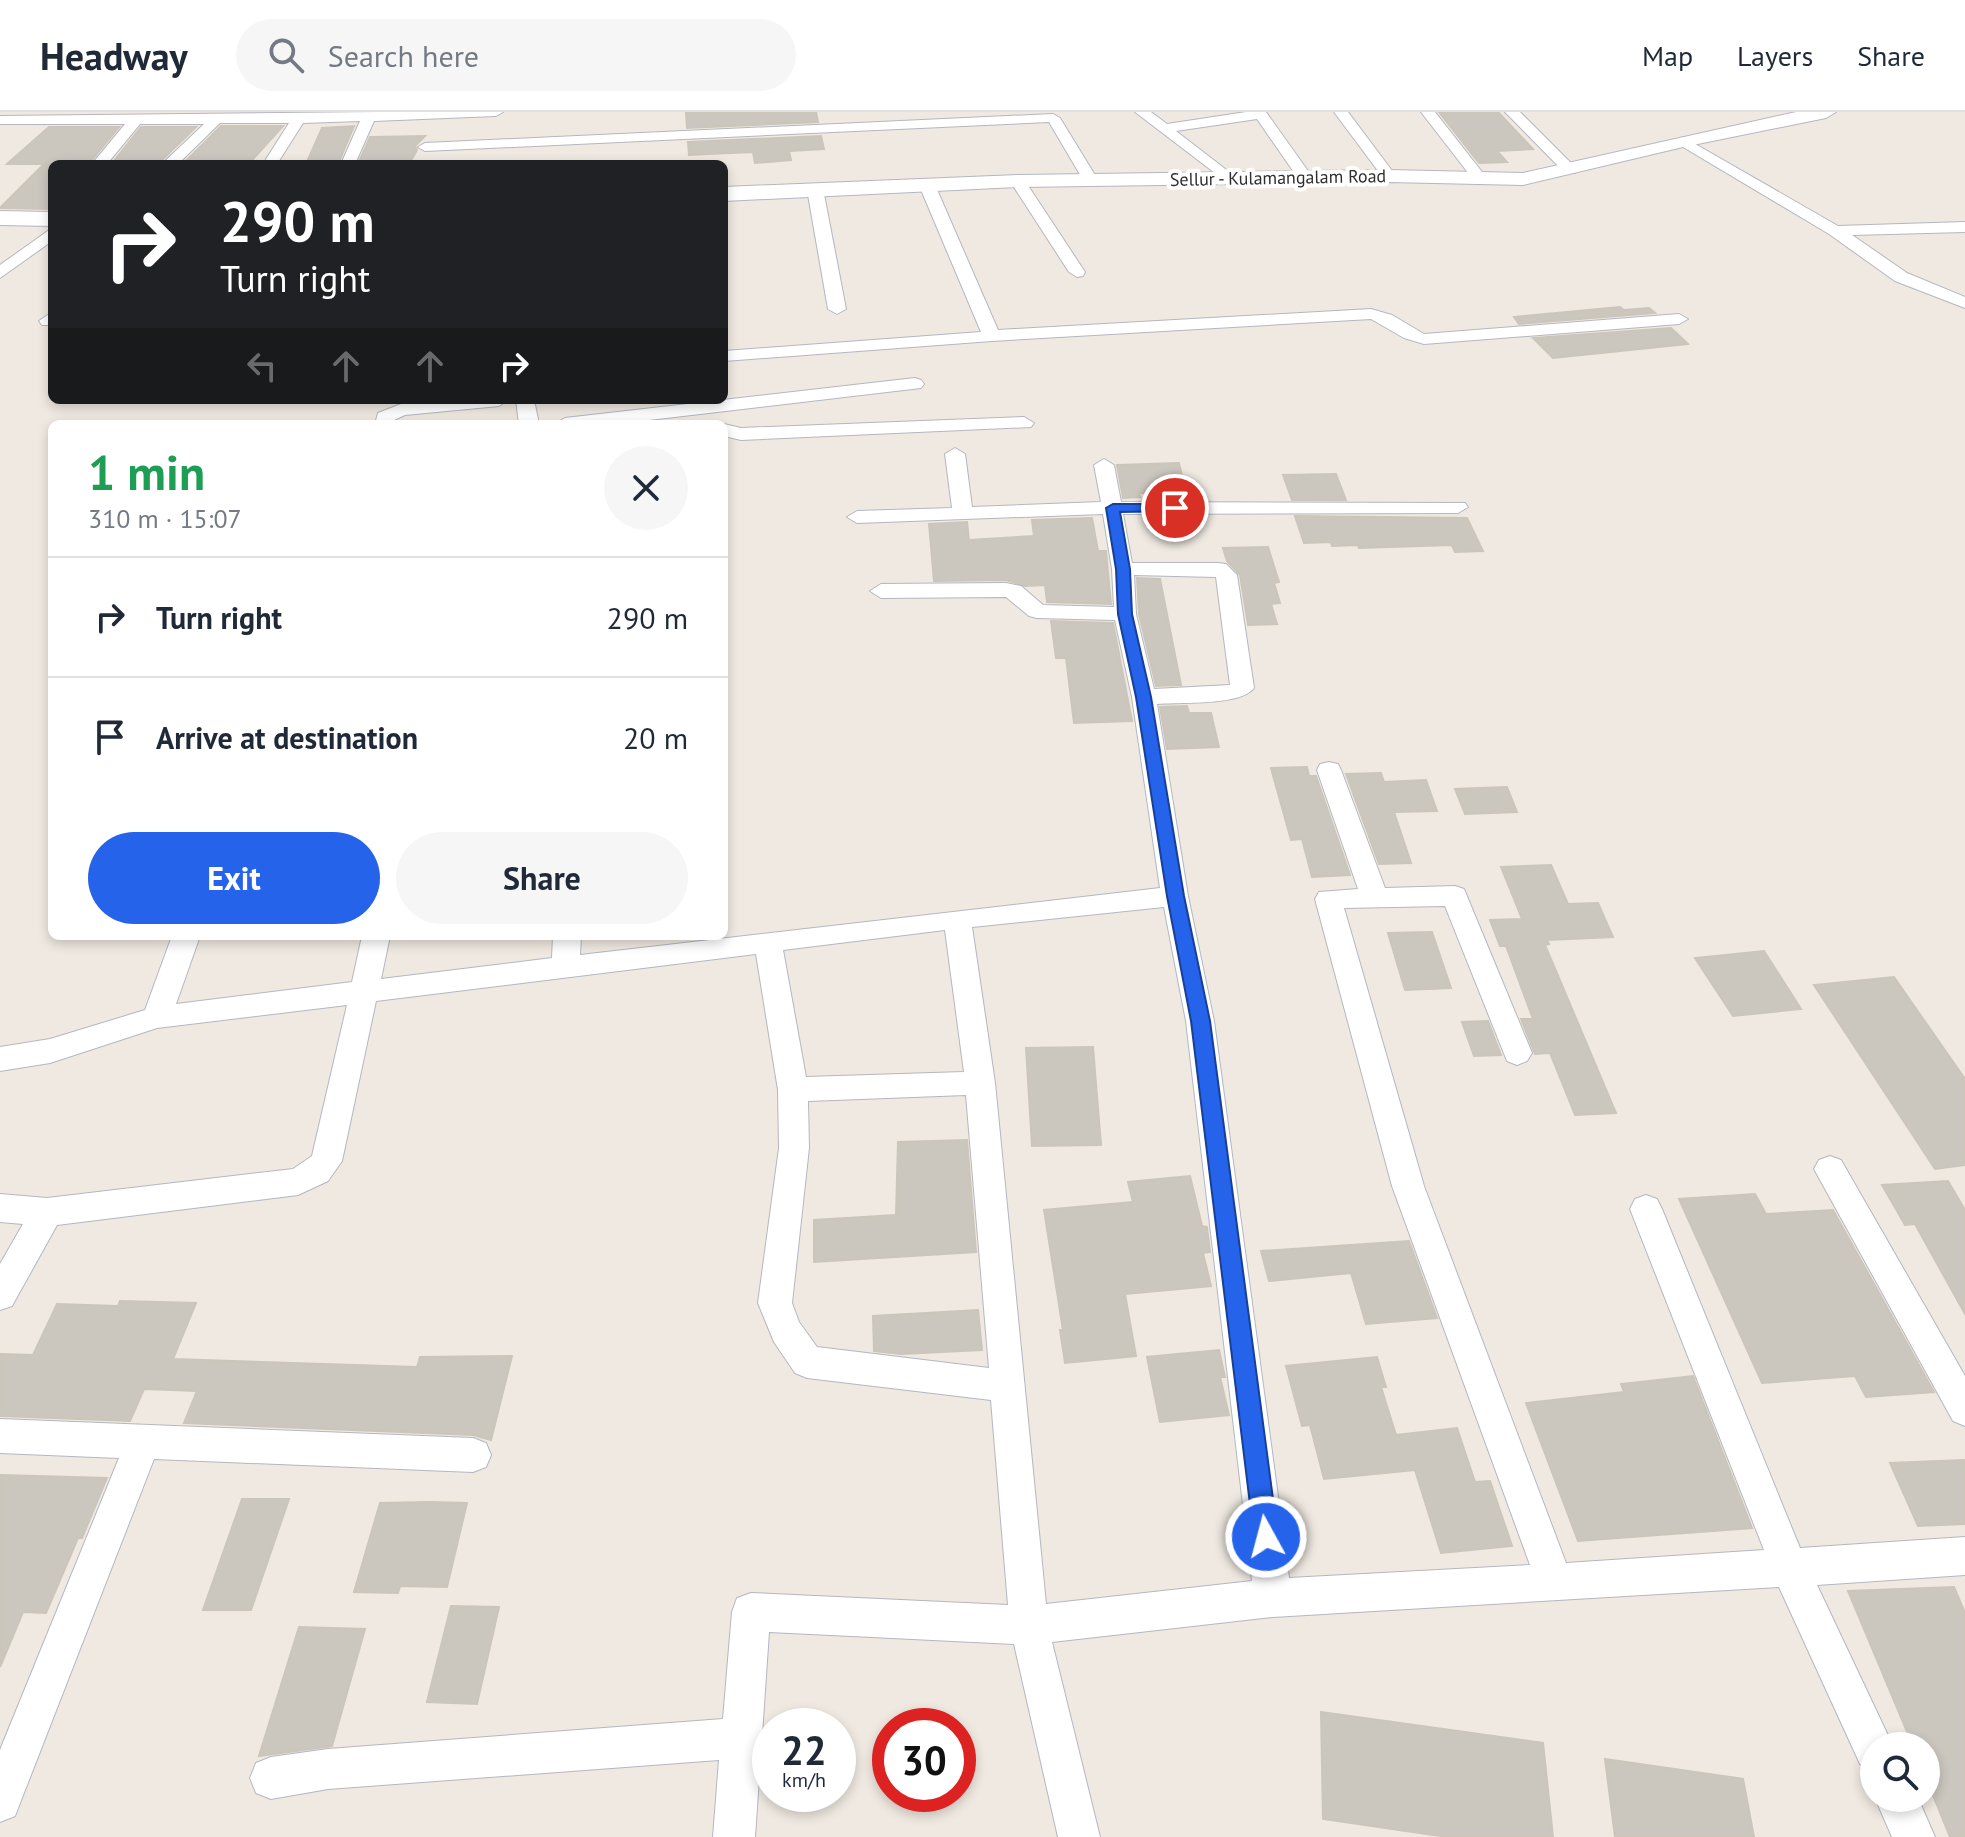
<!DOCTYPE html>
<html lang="en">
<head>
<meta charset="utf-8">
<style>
	body { margin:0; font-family:"PT Sans",sans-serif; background:#f6f6f7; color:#1f2937; height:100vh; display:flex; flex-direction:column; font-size:30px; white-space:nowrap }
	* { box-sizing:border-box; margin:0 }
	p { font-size:26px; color:#747a83 }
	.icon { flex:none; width:44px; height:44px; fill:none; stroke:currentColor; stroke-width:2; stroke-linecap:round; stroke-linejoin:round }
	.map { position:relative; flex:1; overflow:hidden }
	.drawer { position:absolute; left:48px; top:308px; width:680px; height:520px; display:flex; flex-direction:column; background:#fff; border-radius:12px; box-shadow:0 4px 12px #0003 }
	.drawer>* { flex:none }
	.hud { position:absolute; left:48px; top:48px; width:680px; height:244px; border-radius:12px; box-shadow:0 4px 12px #0003; background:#202124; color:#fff; overflow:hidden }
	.tools { position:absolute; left:1860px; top:1620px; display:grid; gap:16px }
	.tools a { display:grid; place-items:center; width:80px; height:80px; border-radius:50%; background:#fff; box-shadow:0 4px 12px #0003; font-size:40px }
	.speed { position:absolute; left:752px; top:1596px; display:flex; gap:16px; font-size:40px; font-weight:700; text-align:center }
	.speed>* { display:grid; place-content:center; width:104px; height:104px; border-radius:50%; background:#fff; box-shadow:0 4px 12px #0003; line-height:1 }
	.speed small { font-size:20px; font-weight:400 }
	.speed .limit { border:12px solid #d22; background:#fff; color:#111 }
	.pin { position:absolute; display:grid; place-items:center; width:68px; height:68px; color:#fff; margin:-34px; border:4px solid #fff; border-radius:50%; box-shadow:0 2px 8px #0007 }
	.me { position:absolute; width:88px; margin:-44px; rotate:353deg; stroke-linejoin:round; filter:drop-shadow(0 0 6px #0008) }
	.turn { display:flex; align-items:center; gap:28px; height:168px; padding:0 40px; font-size:36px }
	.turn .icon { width:104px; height:104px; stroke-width:2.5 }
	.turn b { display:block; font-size:56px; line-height:68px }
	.lanes { display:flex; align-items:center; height:76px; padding:0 40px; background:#0003; justify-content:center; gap:40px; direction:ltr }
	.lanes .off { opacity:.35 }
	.round { display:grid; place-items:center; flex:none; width:84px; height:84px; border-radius:42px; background:#f6f6f7 }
	.summary { display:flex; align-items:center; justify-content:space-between; height:136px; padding:0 40px }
	h1 { font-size:48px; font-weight:700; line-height:60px; color:#1e9e55 }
	.action { display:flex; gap:16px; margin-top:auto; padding:16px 40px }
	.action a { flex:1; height:92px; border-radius:48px; background:#2563eb; color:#fff; font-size:32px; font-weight:700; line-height:92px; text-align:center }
	.action a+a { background:#f6f6f7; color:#1f2937 }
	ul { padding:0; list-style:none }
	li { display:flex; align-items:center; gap:24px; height:120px; padding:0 40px; border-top:2px solid #e0e1e3 }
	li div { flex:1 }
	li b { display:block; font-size:30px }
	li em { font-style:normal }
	header { display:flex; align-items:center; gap:48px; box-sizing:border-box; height:112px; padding:0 40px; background:#fff; border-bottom:2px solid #e0e1e3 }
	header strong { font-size:38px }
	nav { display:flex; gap:44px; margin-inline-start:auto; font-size:28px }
	.search { width:560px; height:72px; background:#f6f6f7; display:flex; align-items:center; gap:20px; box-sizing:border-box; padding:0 28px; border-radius:44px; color:#747a83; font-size:30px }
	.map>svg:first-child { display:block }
	.building { fill:#cbc7bf; stroke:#cbc5ba; stroke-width:2 }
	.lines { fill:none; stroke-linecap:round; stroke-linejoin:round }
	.minor-casing { stroke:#b4b7c1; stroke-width:2 }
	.secondary-casing { stroke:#b4b7c1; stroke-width:2 }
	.minor { fill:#fff; fill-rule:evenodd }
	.secondary { fill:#fff; fill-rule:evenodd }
	.route { fill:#2563eb; stroke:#184099; stroke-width:2 }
	.labels { text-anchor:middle; stroke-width:8; stroke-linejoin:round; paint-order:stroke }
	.far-street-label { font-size:18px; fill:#2e2e2e; stroke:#fff }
</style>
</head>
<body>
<header>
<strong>Headway</strong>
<div class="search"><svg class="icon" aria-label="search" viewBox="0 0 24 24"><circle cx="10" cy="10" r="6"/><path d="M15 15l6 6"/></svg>Search here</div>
<nav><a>Map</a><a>Layers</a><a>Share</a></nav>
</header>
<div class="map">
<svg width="1965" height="1725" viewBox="0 0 1965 1725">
	<rect width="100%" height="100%" fill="#efe9e1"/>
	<path class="building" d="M686,0H816L818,10L687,16Z
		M1439,0H1498L1533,37L1497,39L1507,50L1479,51Z
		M221,14H283L253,47L185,50Z
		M354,14L338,52H306L322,16Z
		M49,15H119L91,49L52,52V97L0,96L44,52H7Z
		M141,15H196L161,49H114Z
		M425,24L415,34L417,38L409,52H358L370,25Z
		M821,24L824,37L789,39L791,48L755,51L753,40L689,43L688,30Z
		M1620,195L1624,198L1649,196L1655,201L1519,212L1514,205Z
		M1671,216L1688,232L1553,246L1533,226Z
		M1179,351L1186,380L1139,381L1140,385L1123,386L1117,353Z
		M1336,362L1346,388H1292L1283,363Z
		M1295,404L1467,406L1483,439L1455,440L1452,433L1359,436L1358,433L1332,434L1331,430L1304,431Z
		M1092,406L1098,439H1106L1111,492L1047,490L1045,473L1025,474L1006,468L934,469L929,412L967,410L969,428L1034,424L1032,408Z
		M1268,435L1279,470L1274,471L1280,491L1271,492L1277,512L1248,513L1240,463L1227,449L1223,436Z
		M1137,466L1160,467L1181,573L1156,574L1139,502Z
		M1051,509L1113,511L1132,609L1074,611L1066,546H1056Z
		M1187,594L1189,601H1211L1219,635L1167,637L1160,595Z
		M1307,655L1309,664H1316L1350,763L1312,765L1302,727L1291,728L1271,656Z
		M1381,661L1384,670L1426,668L1437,699L1394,700L1411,751L1379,752L1346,662Z
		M1507,675L1517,700L1465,702L1455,677Z
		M1551,753L1568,792L1598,791L1613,825L1547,828L1549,832L1545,833L1616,1001L1575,1003L1550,941L1535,942L1521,907H1533L1506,834H1500L1490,808L1522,807L1501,755Z
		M1432,820L1451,876L1405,878L1388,821Z
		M1764,839L1801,897L1733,904L1695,846Z
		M1894,865L1965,967V1053L1935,1057L1814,873Z
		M1488,909L1501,943L1474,944L1462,910Z
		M1093,935L1101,1033L1032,1034L1026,936Z
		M967,1028L976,1140L814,1150V1108L896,1103L898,1030Z
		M1190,1064L1202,1114L1207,1115L1210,1140L1203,1141L1211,1174L1125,1182L1136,1244L1065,1251L1060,1218H1063L1044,1098L1133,1090L1128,1070Z
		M1948,1069L1965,1098V1202L1915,1112L1905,1113L1882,1073Z
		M1755,1082L1766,1102L1833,1098L1934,1280L1866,1285L1855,1264L1762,1271L1679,1087Z
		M1409,1129L1437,1206L1366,1212L1351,1161L1269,1169L1261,1139Z
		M120,1189L196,1191L173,1247L417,1255L420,1245L512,1244L491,1328L473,1323L184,1311L197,1279L144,1277L130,1309L0,1304V1242L33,1243L57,1192L118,1194Z
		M978,1198L982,1238L901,1242L874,1239L873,1204Z
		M1219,1238L1225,1265H1220L1229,1303L1160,1310L1147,1245Z
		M1377,1245L1386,1275H1381L1396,1323L1457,1316L1475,1370L1490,1369L1512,1434L1441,1441L1415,1358L1324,1367L1310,1313L1302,1314L1286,1254Z
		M1693,1264L1752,1416L1578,1429L1526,1291L1624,1280L1621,1272Z
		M1965,1348V1412L1918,1414L1890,1351Z
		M0,1363L107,1366L82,1426H78L46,1501L23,1500L0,1555Z
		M242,1387H289L251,1498H203Z
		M429,1390L467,1391L447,1475L400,1474L398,1481L354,1480L380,1391Z
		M1954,1475L1965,1501V1725H1950L1926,1666V1634H1913L1848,1479Z
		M451,1494L499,1495L477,1592L427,1590Z
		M299,1515L365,1517L332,1634L259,1644Z
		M1321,1600L1543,1631L1553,1725H1447L1323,1707Z
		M1605,1647L1743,1667L1754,1725H1615Z"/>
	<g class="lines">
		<defs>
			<path id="minor" d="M378,0H503L496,4L374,9L355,52H341L360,9L303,11L277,52H263L289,11H220L178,52H162L204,12H140L107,52H92L125,12H0V4Z
				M1135,0H1151L1167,12L1246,0H1266L1313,66L1310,69H1300L1257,7L1176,19L1233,63V69L1228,71Z
				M1334,0H1348L1396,64L1394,67H1384Z
				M1421,0H1435L1486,65V71H1476Z
				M1505,0H1520L1575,55V61H1565Z
				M1053,2L1060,6L1098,68L1095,71H1085L1049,10L425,39L418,35L425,31Z
				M1683,25L1838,114L1965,110V120L1852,123L1907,161L1965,185V196L1895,169L1829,122L1678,32L1676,29Z
				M1018,64L1023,66L1085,160L1083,164L1077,165L1069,160L1010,69Z
				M927,68L935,73L998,218L1371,197L1392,203L1424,222L1679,202L1688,207L1679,212L1424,232L1404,226L1371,207L992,229L724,249V239L981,220L919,73Z
				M815,72L823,77L846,197L837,202L828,197L807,77Z
				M52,116V129L0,166V153Z
				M52,200V213H42L39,209Z
				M915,266L921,268L924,272L921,276L615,312H555L565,306Z
				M444,288H508L499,294L405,303L394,308L395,312H375L378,301L401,292Z
				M516,288H534L539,312H519Z
				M1024,305L1034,311L1031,315L741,328L724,324V312L741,316Z
				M955,336L965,342L972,395L1101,390L1094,353L1104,347L1114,353L1121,390L1465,391L1468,395L1458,401L1123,402L1132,451H1218L1226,452L1237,463L1254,576C1241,594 1179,590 1157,592L1188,784L1214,909L1289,1466L1530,1453L1392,1074L1315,787L1319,780L1358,777L1317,658L1320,652L1329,650L1338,652L1341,658L1385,776L1455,774L1464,777L1532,941L1527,949L1517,953L1507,949L1445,794L1344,796L1424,1074L1566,1451L1764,1438L1630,1097L1635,1087L1646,1083L1657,1087L1662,1097L1800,1436L1965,1425V1463L1817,1473L1893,1634H1874V1658L1860,1652L1779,1475L1273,1505L1052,1530L1100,1725H1058L1014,1532L769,1520L755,1725H713L719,1648L328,1677L271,1687L256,1681L250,1666L256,1651L271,1645L328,1637L723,1607L732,1500L737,1486L751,1481L1008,1493L991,1288L807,1266L795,1261L774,1230L758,1191L779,1036L778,978L756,842L376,889L342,1049L328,1069L298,1083L57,1113L12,1194L0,1198V1152L23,1112L0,1110V1082L47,1086L293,1057L312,1044L347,893L157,916L50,951L0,959V935L50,927L145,898L172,824H200L176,892L352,870L362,824H390L381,867L552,846L553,824H581L580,843L1160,776L1132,585L1115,508L1037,506L1029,504L1006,485L881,486L870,479L881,472L1006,471L1021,474L1043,493L1114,495L1112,457L1103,402L857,411L847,405L857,399L952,396L945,342ZM1134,463L1216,465L1230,573L1154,577L1136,502ZM1164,795L1186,909L1252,1469L1046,1492L995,971L972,815ZM945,818L964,960L806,965L783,838ZM966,983L989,1256L817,1235L799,1210L792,1191L809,1036L808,989Z
				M1830,1044L1841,1048L1965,1264V1314L1953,1309L1819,1066L1814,1057L1819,1048Z
				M0,1307L473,1326L486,1331L491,1343L486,1355L473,1360L154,1347L15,1704L0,1710V1638L119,1346L0,1341Z
				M1875,1686H1918L1935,1725H1892Z"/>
			<path id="secondary" d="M1796,0H1836L1826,6L1683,35L1523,73L1389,70L1018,75L724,89V75L1018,63L1389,58L1523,61Z
				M0,99L52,100V114L0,113Z"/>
		</defs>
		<use href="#minor" class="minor-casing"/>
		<use href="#secondary" class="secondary-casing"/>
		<use href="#minor" class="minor"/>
		<use href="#secondary" class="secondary"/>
	</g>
	<path class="route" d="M1175,392L1180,393V399L1120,400L1130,457L1132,502L1151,585L1184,784L1210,909L1278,1425L1274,1434L1266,1437L1257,1434L1254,1425L1191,909L1167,784L1136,585L1118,502L1116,457L1106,396L1113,392Z"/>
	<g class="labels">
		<g class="far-street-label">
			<text transform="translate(1278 66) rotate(-1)" y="6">Sellur - Kulamangalam Road</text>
		</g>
	</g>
</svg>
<div class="tools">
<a><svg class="icon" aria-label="search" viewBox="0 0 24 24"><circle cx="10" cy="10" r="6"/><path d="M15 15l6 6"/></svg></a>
</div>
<div class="speed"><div>22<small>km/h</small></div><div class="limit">30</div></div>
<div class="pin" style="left:1175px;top:396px;background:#d93025"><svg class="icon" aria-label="arrive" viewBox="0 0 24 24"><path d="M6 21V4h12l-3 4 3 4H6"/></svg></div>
<svg class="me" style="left:1266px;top:1425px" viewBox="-20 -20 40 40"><circle r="17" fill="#2563eb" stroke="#fff" stroke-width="3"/><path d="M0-11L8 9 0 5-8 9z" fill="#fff"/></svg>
<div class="hud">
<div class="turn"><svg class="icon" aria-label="right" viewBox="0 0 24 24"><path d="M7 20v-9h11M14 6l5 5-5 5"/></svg><div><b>290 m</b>Turn right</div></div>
<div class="lanes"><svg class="icon off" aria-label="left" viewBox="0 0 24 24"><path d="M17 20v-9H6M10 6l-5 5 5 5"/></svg><svg class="icon off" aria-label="ahead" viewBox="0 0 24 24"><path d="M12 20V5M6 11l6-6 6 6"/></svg><svg class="icon off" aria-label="ahead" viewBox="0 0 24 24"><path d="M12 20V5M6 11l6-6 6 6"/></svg><svg class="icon" aria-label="right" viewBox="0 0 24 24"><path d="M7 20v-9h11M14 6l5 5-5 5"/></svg></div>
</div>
<section class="drawer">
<div class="summary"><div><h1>1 min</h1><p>310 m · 15:07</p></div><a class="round"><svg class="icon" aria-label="close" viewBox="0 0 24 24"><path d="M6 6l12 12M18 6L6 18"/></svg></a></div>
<ul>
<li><svg class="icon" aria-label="right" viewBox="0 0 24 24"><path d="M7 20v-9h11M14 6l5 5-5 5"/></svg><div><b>Turn right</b></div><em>290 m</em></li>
<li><svg class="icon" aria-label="arrive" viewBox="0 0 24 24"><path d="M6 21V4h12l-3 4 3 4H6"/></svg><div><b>Arrive at destination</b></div><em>20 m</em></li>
</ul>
<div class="action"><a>Exit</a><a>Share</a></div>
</section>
</div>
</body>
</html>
